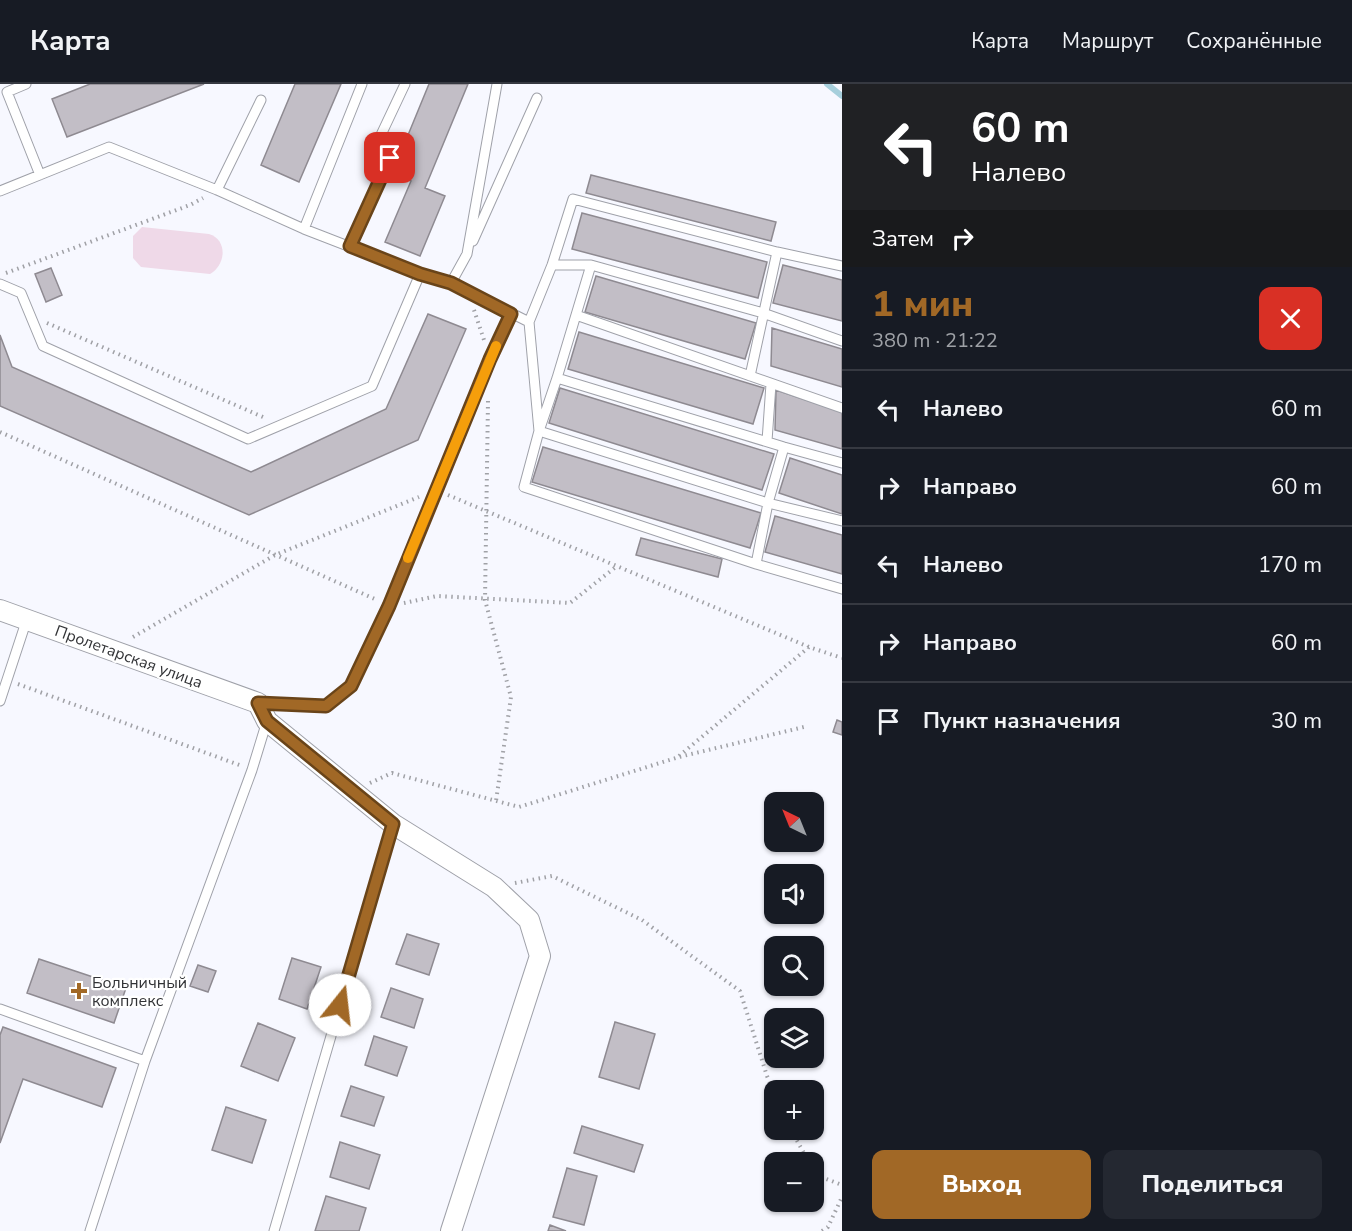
<!DOCTYPE html>
<html lang="ru">
<head>
<meta charset="utf-8">
<style>
	body { margin:0; font-family:"Nunito Sans",sans-serif; background:#242831; color:#f1f3f6; height:100vh; display:flex; flex-direction:column; font-size:22px; white-space:nowrap }
	* { box-sizing:border-box; margin:0 }
	p { font-size:20px; color:#9ea1a6 }
	.icon { flex:none; width:33px; height:33px; fill:none; stroke:currentColor; stroke-width:2; stroke-linecap:round; stroke-linejoin:round }
	.map { position:relative; flex:1; overflow:hidden }
	.panel { display:flex; flex-direction:column; background:#171b24; width:510px }
	.panel>* { flex:none }
	.guide { background:#202124; color:#fff; overflow:hidden }
	.needle { width:39px; rotate:317deg }
	.tools { position:absolute; left:764px; top:708px; display:grid; gap:12px }
	.tools a { display:grid; place-items:center; width:60px; height:60px; border-radius:12px; background:#171b24; box-shadow:0 2px 4px #0004; font-size:30px }
	.pin { position:absolute; display:grid; place-items:center; width:51px; height:51px; color:#fff; margin:-26px; border-radius:12px; box-shadow:0 3px 9px #0006 }
	.me { position:absolute; width:66px; margin:-33px; rotate:16deg; stroke-linejoin:round; filter:drop-shadow(0 0 4px #0008) }
	.turn { display:flex; align-items:center; gap:21px; height:126px; padding:0 30px; font-size:27px }
	.turn .icon { width:78px; height:78px; stroke-width:2.5 }
	.turn b { display:block; font-size:42px; line-height:51px }
	.then { display:flex; align-items:center; height:57px; padding:0 30px; background:#0003; gap:12px; font-size:22px }
	.round { display:grid; place-items:center; flex:none; width:63px; height:63px; border-radius:12px; background:#242831 }
	.summary { display:flex; align-items:center; justify-content:space-between; height:102px; padding:0 30px }
	h1 { font-size:36px; font-weight:800; line-height:45px; color:#a16826 }
	.primary-button { display:flex; gap:12px; margin-top:auto; padding:12px 30px }
	.primary-button a { flex:1; height:69px; border-radius:12px; background:#a16826; color:#fff; font-size:24px; font-weight:800; line-height:69px; text-align:center }
	.primary-button a+a { background:#242831; color:#f1f3f6 }
	ul { padding:0; list-style:none }
	li { display:flex; align-items:center; gap:18px; height:78px; padding:0 30px; border-top:2px solid #363941 }
	li div { flex:1 }
	li b { display:block; font-size:22px }
	li em { font-style:normal }
	header { display:flex; align-items:center; gap:36px; box-sizing:border-box; height:84px; padding:0 30px; background:#171b24; border-bottom:2px solid #363941 }
	header strong { font-size:28px }
	nav { display:flex; gap:33px; margin-inline-start:auto; font-size:21px }
	main { display:flex; flex:1; min-height:0 }
	.map>svg:first-child { display:block }
	.green { fill:#efd9e8 }
	.lines { fill:none; stroke-linecap:round; stroke-linejoin:round }
	.stream { stroke:#a7cfdc; stroke-width:6 }
	.building { fill:#c2bec6; stroke:#8e8a91; stroke-width:1.5 }
	.lane-casing { stroke:#9fa1a9; stroke-width:11 }
	.street-casing { stroke:#9fa1a9; stroke-width:22 }
	.path { stroke:#a0a1a6; stroke-width:4; stroke-dasharray:1.5 4.5; stroke-linecap:butt }
	.lane { stroke:#fff; stroke-width:9 }
	.street { stroke:#fff; stroke-width:20 }
	.route-casing { stroke:#694419; stroke-width:15 }
	.route { stroke:#a16826; stroke-width:10 }
	.slow { stroke:#f59e0b; stroke-width:10 }
	.poi-dot { fill:#a16826; stroke:#fff; stroke-width:2 }
	.labels { text-anchor:middle; stroke-width:4.5; stroke-linejoin:round; paint-order:stroke }
	.street-label { font-size:16px; fill:#323336; stroke:#fff }
	.poi-label { font-size:16px; fill:#323336; stroke:#fff; text-anchor:start }
</style>
</head>
<body>
<header>
<strong>Карта</strong>
<nav><a>Карта</a><a>Маршрут</a><a>Сохранённые</a></nav>
</header>
<main>
<div class="map">
<svg width="842" height="1147" viewBox="0 0 842 1147">
	<rect width="100%" height="100%" fill="#f7f8ff"/>
	<path class="green" d="M142,143L209,150C228,156 226,181 210,190L141,183L133,174V152Z"/>
	<g class="lines">
		<path class="stream" d="M827,0L842,12"/>
	</g>
	<path class="building" d="M90,0H204L67,53L52,15Z
		M295,0H341L299,98L261,81Z
		M429,0H468L425,104L445,112L420,172L385,158L411,97L392,90Z
		M591,91L776,138L771,157L586,109Z
		M582,129L767,178L758,214L572,165Z
		M783,181L842,196V237L773,219Z
		M51,184L62,211L46,218L35,190Z
		M596,192L756,239L745,275L585,228Z
		M428,230L466,245L418,356L249,431L0,322V251L12,283L251,388L386,325Z
		M772,244L842,265V303L771,282Z
		M579,248L764,304L753,340L568,285Z
		M560,304L774,370L762,406L549,339Z
		M776,306L842,328V365L775,346Z
		M543,363L761,429L750,464L532,398Z
		M790,374L842,391V430L779,409Z
		M775,432L842,451V490L765,468Z
		M641,454L722,475L718,493L636,471Z
		M837,636L842,638V651L833,648Z
		M407,850L439,860L429,891L396,880Z
		M292,874L321,883L307,925L279,915Z
		M39,875L126,904L114,939L27,909Z
		M198,881L216,887L208,908L190,902Z
		M391,904L423,915L414,944L381,933Z
		M615,938L655,950L639,1005L599,993Z
		M258,939L295,954L278,997L241,982Z
		M3,943L116,984L102,1023L23,995L0,1059V951Z
		M374,952L407,963L397,992L365,981Z
		M351,1002L384,1013L374,1042L341,1032Z
		M226,1023L266,1036L252,1079L212,1066Z
		M582,1042L643,1061L634,1088L574,1069Z
		M340,1058L380,1071L369,1105L330,1093Z
		M567,1084L597,1092L584,1141L553,1133Z
		M326,1112L366,1124L359,1147H315Z
		M550,1141L566,1147H548Z"/>
	<g class="lines">
		<defs>
			<path id="lane" d="M26,0L7,8L40,91
				M217,106L261,16
				M0,107L109,63L217,106L304,145L420,190L451,199L529,238L539,347L524,403L756,480L842,505
				M304,145L362,0
				M473,157L537,14
				M350,162L390,74L380,53L405,0
				M552,181H591L763,229L842,257
				M591,181L557,294L539,347L768,419L842,437
				M451,199L467,170L497,0
				M0,200L21,209L43,262L248,355L372,302L420,190
				M576,231L842,324
				M529,238L552,181L573,115L777,168L842,182
				M750,292L777,168
				M557,294L784,363L842,379
				M767,357L771,300
				M756,480L768,419L784,363
				M0,617L27,535
				M258,619L326,622L351,602L389,522L490,275L511,230
				M0,925L145,977
				M90,1147L145,977L252,686L267,637
				M274,1147L393,740"/>
			<path id="street" d="M0,526L258,619L267,637L393,740L494,803L529,836L540,872L451,1147"/>
		</defs>
		<use href="#lane" class="lane-casing"/>
		<use href="#street" class="street-casing"/>
		<path class="path" d="M6,189L190,121L203,114
			M474,226L484,256
			M47,239L263,333
			M488,317L485,516L511,613L496,717
			M0,348L377,516
			M448,411L809,563L842,574
			M404,519L437,512L570,519L617,482
			M133,553L275,471L419,413
			M18,600L242,682
			M679,672L809,563
			M370,699L392,689L519,723L679,673L808,642
			M515,799L552,792L642,836L740,907L767,992L774,1008
			M791,1046L809,1078
			M813,1085L816,1091L842,1101
			M822,1147L828,1143L842,1113"/>
		<use href="#lane" class="lane"/>
		<use href="#street" class="street"/>
	</g>
	<g class="lines">
		<defs>
			<path id="route" d="M340,921L393,740L267,637L258,619L326,622L351,602L389,522L490,275L511,230L451,199L420,190L350,162L390,74"/>
		</defs>
		<use href="#route" class="route-casing"/>
		<use href="#route" class="route"/>
		<path class="slow" d="M408,474L496,262"/>
	</g>
	<path class="poi-dot" d="M76 898h6v6h6v6h-6v6h-6v-6h-6v-6h6z"/>
	<g class="labels">
		<g class="street-label">
			<text transform="translate(129 572) rotate(20)" y="6">Пролетарская улица</text>
		</g>
		<g class="poi-label">
			<text x="92" y="904">Больничный<tspan x="92" dy="18">комплекс</tspan></text>
		</g>
	</g>
</svg>
<div class="tools">
<a><svg class="needle" viewBox="-14 -14 28 28"><path d="M0-13l5 13h-10z" fill="#e53935"/><path d="M0 13l5-13h-10z" fill="#9ea1a6"/></svg></a>
<a><svg class="icon" aria-label="sound" viewBox="0 0 24 24"><path d="M4 9h4l5-4v14l-5-4H4zM17 9q2 3 0 6"/></svg></a>
<a><svg class="icon" aria-label="search" viewBox="0 0 24 24"><circle cx="10" cy="10" r="6"/><path d="M15 15l6 6"/></svg></a>
<a><svg class="icon" aria-label="layers" viewBox="0 0 24 24"><path d="M12 4l9 5-9 5-9-5zM3 14l9 5 9-5"/></svg></a>
<a>+</a>
<a>−</a>
</div>
<div class="pin" style="left:390px;top:74px;background:#d93025"><svg class="icon" aria-label="arrive" viewBox="0 0 24 24"><path d="M6 21V4h12l-3 4 3 4H6"/></svg></div>
<svg class="me" style="left:340px;top:921px" viewBox="-20 -20 40 40"><circle r="19" fill="#fff"/><path d="M0-13L10 11 0 6-10 11z" fill="#a16826"/></svg>
</div>
<section class="panel">
<div class="guide">
<div class="turn"><svg class="icon" aria-label="left" viewBox="0 0 24 24"><path d="M17 20v-9H6M10 6l-5 5 5 5"/></svg><div><b>60 m</b>Налево</div></div>
<div class="then">Затем<svg class="icon" aria-label="right" viewBox="0 0 24 24"><path d="M7 20v-9h11M14 6l5 5-5 5"/></svg></div>
</div>
<div class="summary"><div><h1>1 мин</h1><p>380 m · 21:22</p></div><a class="round" style="background:#d93025;color:#fff"><svg class="icon" aria-label="close" viewBox="0 0 24 24"><path d="M6 6l12 12M18 6L6 18"/></svg></a></div>
<ul>
<li><svg class="icon" aria-label="left" viewBox="0 0 24 24"><path d="M17 20v-9H6M10 6l-5 5 5 5"/></svg><div><b>Налево</b></div><em>60 m</em></li>
<li><svg class="icon" aria-label="right" viewBox="0 0 24 24"><path d="M7 20v-9h11M14 6l5 5-5 5"/></svg><div><b>Направо</b></div><em>60 m</em></li>
<li><svg class="icon" aria-label="left" viewBox="0 0 24 24"><path d="M17 20v-9H6M10 6l-5 5 5 5"/></svg><div><b>Налево</b></div><em>170 m</em></li>
<li><svg class="icon" aria-label="right" viewBox="0 0 24 24"><path d="M7 20v-9h11M14 6l5 5-5 5"/></svg><div><b>Направо</b></div><em>60 m</em></li>
<li><svg class="icon" aria-label="arrive" viewBox="0 0 24 24"><path d="M6 21V4h12l-3 4 3 4H6"/></svg><div><b>Пункт назначения</b></div><em>30 m</em></li>
</ul>
<div class="primary-button"><a>Выход</a><a>Поделиться</a></div>
</section>
</main>
</body>
</html>
